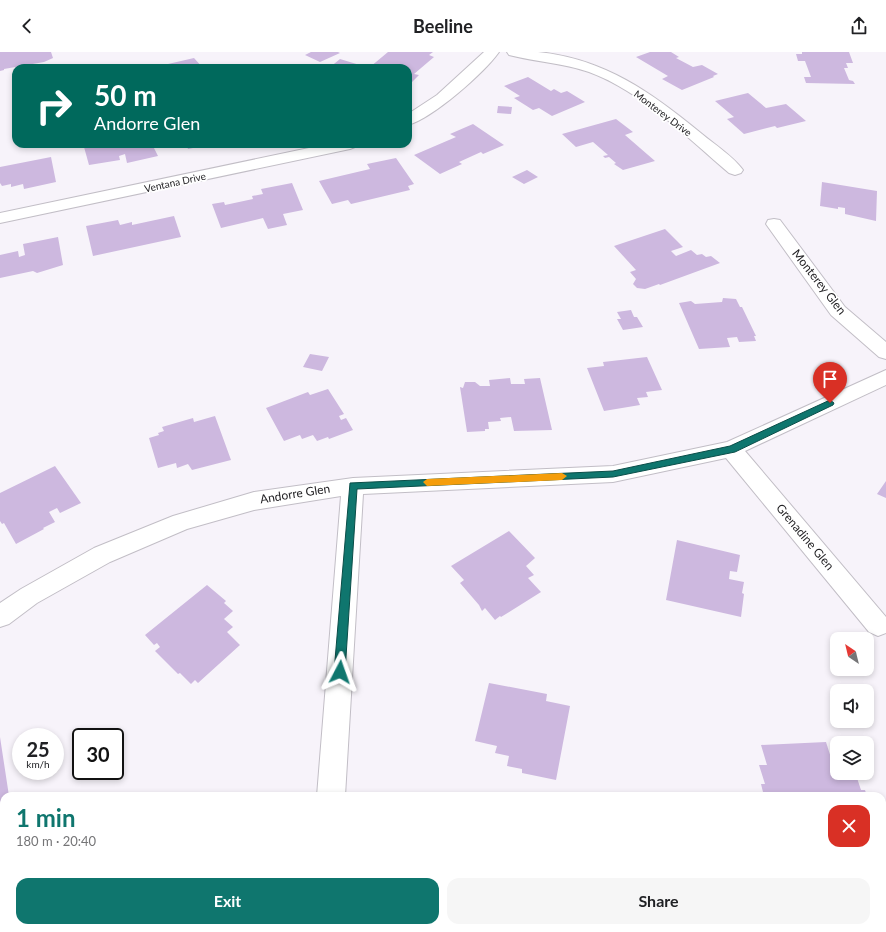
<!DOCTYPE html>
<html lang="en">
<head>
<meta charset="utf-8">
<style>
	body { margin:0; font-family:Lato,sans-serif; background:#f6f6f6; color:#202124; height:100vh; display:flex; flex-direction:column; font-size:15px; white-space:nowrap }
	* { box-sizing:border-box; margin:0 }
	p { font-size:13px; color:#757577 }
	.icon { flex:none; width:22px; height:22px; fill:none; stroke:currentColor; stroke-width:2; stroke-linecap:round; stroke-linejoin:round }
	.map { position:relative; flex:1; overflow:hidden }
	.details { position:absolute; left:0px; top:740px; width:886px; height:140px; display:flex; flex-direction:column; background:#fff; border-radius:12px 12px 0 0; box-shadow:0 2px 6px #0003 }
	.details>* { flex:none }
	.guide { position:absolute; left:12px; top:12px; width:400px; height:84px; border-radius:12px; box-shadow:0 2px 6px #0003; background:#00695c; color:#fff; overflow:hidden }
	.needle { width:26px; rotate:325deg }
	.buttons { position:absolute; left:830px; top:580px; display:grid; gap:8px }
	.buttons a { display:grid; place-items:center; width:44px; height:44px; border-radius:8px; background:#fff; box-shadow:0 2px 6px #0003; font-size:20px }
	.speed { position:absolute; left:12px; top:676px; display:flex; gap:8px; font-size:20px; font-weight:700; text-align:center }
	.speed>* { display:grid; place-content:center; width:52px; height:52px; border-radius:50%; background:#fff; box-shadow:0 2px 6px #0003; line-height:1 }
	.speed small { font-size:10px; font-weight:400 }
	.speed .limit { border:2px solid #111; border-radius:6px; background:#fff; color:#111 }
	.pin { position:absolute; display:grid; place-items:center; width:34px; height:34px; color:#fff; margin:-41px -17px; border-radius:50% 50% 50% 0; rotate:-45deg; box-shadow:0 0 4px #0007 }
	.pin .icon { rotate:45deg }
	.me { position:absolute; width:44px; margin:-22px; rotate:4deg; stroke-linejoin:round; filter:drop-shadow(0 0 3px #0008) }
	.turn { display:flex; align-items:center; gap:14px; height:84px; padding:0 16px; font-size:18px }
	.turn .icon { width:52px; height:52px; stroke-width:2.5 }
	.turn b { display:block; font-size:28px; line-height:34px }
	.round { display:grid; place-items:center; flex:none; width:42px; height:42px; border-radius:12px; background:#f6f6f6 }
	.overview { display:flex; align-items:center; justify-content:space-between; height:68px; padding:0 16px }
	h1 { font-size:24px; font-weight:700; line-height:30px; color:#0f766e }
	.primary-button { display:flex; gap:8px; margin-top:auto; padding:8px 16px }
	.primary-button a { flex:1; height:46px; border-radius:12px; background:#0f766e; color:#fff; font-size:16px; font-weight:700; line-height:46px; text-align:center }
	.primary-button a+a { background:#f6f6f6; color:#202124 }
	header { display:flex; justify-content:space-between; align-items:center; height:52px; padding:0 16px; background:#fff; font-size:18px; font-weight:700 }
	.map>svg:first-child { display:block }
	.building { fill:#cdb8df }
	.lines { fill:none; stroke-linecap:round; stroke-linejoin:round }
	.minor-casing { stroke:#c2bec6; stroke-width:2 }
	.minor { fill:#fff; fill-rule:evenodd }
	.route { fill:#0f766e; stroke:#0a4d48 }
	.slow { fill:#f59e0b }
	.labels { text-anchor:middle; stroke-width:3.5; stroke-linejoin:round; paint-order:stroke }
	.far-street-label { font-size:10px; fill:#242326; stroke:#fff }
	.street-label { font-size:12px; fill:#242326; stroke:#fff }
</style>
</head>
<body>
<header><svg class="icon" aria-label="back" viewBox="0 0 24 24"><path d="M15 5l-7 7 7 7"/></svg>Beeline<svg class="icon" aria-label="share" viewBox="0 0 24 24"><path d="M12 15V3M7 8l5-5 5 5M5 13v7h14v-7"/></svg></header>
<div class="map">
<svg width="886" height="880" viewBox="0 0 886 880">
	<rect width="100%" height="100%" fill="#f7f3fa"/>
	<path class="building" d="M0,0H51L53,6L44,10L4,17V18L0,19Z
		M311,0H338L340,1L320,10L305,3Z
		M388,0H433L429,3L434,5L414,22L419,23L408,34V16H329L340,7L363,14L365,13L370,15Z
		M650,0H671L679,5L676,6L693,15L702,13L718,22L713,24L714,25L682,38L662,27L668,24L636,5Z
		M802,0H849L853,11H846L848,16H844L849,28L853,29L855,32L806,31L804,25H811L805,9H798L796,2H802Z
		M194,6L203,16H171L168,12Z
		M528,25L551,39L554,37L561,41L567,39L585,50L552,64L539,56L533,58L514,46L520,44L504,34Z
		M748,41L766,56L786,52L806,69L777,76L775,74L744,82L727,67L734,65L715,49Z
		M498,54L512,55L511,62L497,61Z
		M616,67L633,80L625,83L655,109L623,118L614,112L616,111L609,105L605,106L603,104L608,103L593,90L576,95L562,82Z
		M473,72L504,93L483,102L481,100L459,110L462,112L440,122L414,103L456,85L450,82Z
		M102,92H152L158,104L127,111L125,102L119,104L120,108L89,113L84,95Z
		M186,92H208V93L188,97Z
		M51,105L56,130L24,137L23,132L11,135V132L2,134L0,131V115Z
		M396,106L414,132L408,134L410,138L351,152L348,148L332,152L319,129L370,117L367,112Z
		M527,118L538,125L524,132L512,125Z
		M822,130L877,139L876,169L845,162V156L838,155V157L820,154Z
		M292,131L303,158L283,162L287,173L268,177L263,166L221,176L212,152L224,150L225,153L253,147L252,144L263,142L261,137Z
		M174,164L181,185L93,204L86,174L118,168L120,173L132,170V173Z
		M665,177L683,195L671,199L676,204L691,198L697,203L702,202L706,205L711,204L720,211L660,233L659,232L645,237L637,236L633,232L636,227L630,220L636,218L614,194Z
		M58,185L63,213L37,221L33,219L0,226V203L18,199L19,205L25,203L23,192Z
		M723,246L736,247L740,255H742L756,284H754L756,289L739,290L737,285L727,286L730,295L699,297L679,251L691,249L695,252L722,250Z
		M631,258L634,265H637L643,275L623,278L617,267H621L617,260Z
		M310,302L329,305L322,319L303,315Z
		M647,305L662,338L646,340L648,345L637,346L640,353L604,359L587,316L604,314L603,310Z
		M510,326L511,332H525L524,327L540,326L552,378L514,379L511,365L500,366L501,369L488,370L489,377H485V379L467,380L460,335L463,336L465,330H475L480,334H490L489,328Z
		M328,337L344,362L339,364L341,368L346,366L353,378L329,387L328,385L317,389L313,383L302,387L300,383L284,389L266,356L308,340L310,343Z
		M215,364L231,408L192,418L188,412L177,416L176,411L158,416L149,386L159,383L158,381L164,379L162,375L193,366L194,370Z
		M55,414L81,451L60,461L57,456L49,460L55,470L43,476L44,477L16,492L4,471L2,472L0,469V441Z
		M886,429V446L877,442Z
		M509,479L535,506L526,514L534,523L528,526L541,540L501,565L500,564L495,568L485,556L482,559L479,553L460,531L464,528L451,514Z
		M677,488L740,503L737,520L730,519L729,527L744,530L742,541L744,542L741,565L666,548Z
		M207,533L226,549L224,551L233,559L224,567L233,575L227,580L240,593L198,631L195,628L191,632L180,621L178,622L155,599L160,595L157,591L154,593L145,583Z
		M489,631L547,642L546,649L570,654L556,728L522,721V717L507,714L509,704L495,701L497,694L475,689Z
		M0,685L9,744H4V764L0,766Z
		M826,690L833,712H837V721H844L845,724L856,723L861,738H865L867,744H764L761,732H765L759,713H767L761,693Z
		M501,876H557L558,880H488Z
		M696,876H761L760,880H694Z"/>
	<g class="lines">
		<defs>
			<path id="minor" d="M484,0H499C484,21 433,66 408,73V62L437,43Z
				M507,0C517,0 528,0 538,0C605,7 651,40 702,82C714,92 734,105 743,118L741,121L735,123L729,121C688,86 641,39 589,20C563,11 536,10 509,3Z
				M328,92H358L355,95L350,97L0,171V161Z
				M774,167L780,168L845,255L886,290V307L879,305L831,263L766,172L768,168Z
				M886,318V333L745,399L886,565V581L878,584L869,580L726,406L613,430L363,442L345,744H317L341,444L254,458L187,477L110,510L37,551L9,572L0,575V551L21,537L94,496L173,464L254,440L353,426L613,414L727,390Z"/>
		</defs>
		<use href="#minor" class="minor-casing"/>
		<use href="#minor" class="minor"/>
	</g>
	<path class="route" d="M830,348L834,351L833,353L735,400L613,425L357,437L345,620L343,623L340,625L336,623L334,620L350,431L613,419L730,394Z"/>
	<path class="slow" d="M562,421L567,424L562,428L427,434L423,430L427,427Z"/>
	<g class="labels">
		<g class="far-street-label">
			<text transform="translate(663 61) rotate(37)" y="4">Monterey Drive</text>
			<text transform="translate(175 130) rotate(-12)" y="4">Ventana Drive</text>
		</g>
		<g class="street-label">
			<text transform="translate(819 230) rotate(52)" y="4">Monterey Glen</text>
			<text transform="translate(295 442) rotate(-9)" y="4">Andorre Glen</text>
			<text transform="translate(805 485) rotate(50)" y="4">Grenadine Glen</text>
		</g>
	</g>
</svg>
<div class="buttons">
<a><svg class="needle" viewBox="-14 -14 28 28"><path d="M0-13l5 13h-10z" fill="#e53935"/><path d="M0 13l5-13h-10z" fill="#757577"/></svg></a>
<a><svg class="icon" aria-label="sound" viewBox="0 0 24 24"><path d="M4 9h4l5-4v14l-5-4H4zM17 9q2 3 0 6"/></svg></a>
<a><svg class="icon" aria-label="layers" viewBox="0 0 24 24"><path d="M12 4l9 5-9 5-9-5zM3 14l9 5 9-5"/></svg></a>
</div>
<div class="speed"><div>25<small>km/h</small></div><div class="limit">30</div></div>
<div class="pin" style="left:830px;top:351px;background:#d93025"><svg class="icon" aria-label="arrive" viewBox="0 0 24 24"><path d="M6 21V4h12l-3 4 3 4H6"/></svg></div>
<svg class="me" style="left:340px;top:620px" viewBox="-20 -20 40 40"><path d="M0-17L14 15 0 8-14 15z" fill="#0f766e" stroke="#fff" stroke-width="4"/></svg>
<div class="guide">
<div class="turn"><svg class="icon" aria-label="right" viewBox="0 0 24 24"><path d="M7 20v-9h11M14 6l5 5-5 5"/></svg><div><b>50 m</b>Andorre Glen</div></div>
</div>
<section class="details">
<div class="overview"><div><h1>1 min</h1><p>180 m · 20:40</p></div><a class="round" style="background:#d93025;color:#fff"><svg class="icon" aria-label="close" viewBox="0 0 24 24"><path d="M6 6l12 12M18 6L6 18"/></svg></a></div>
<div class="primary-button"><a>Exit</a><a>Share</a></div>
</section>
</div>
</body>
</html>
